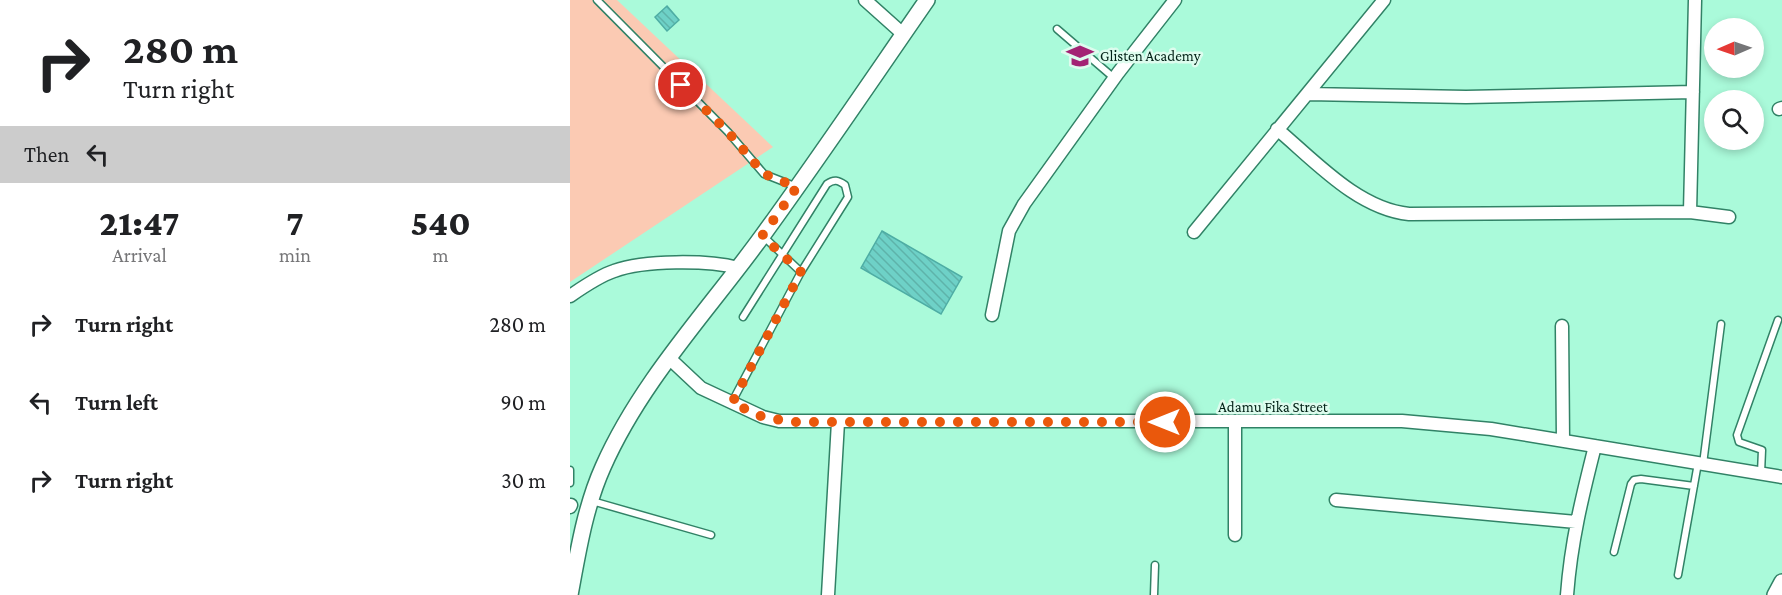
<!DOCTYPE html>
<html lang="en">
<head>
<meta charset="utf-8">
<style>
	body { margin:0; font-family:"Crimson Pro",serif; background:#f2f2f2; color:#202124; height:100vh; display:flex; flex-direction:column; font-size:22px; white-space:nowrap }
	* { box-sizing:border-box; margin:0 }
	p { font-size:20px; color:#757577 }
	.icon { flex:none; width:33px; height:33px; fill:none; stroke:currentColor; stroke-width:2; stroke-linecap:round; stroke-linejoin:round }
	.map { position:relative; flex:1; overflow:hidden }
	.side { display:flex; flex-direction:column; background:#fff; width:570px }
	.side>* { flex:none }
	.hud { background:#fff; color:#202124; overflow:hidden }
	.needle { width:39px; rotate:268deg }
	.fabs { position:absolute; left:1134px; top:18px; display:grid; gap:12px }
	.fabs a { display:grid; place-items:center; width:60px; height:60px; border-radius:50%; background:#fff; box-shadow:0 3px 9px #0003; font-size:30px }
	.pin { position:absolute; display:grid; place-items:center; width:51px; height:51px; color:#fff; margin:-26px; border:3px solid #fff; border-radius:50%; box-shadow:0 2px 6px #0007 }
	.me { position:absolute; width:66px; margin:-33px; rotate:270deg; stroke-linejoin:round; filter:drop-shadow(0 0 4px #0008) }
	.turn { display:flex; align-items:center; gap:21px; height:126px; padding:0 24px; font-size:27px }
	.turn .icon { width:78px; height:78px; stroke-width:2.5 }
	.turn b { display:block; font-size:42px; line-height:51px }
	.then { display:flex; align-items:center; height:57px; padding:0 24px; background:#0003; gap:12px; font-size:22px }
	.eta { display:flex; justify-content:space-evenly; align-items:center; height:102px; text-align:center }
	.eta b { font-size:36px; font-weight:800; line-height:42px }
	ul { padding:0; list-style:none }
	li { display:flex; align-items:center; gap:18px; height:78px; padding:0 24px }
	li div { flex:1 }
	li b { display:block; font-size:22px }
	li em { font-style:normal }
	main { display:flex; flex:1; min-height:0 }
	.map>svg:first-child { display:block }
	.grass { fill:#fbcab3 }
	.building { fill:url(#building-back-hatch); stroke:#4eada4; stroke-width:1.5 }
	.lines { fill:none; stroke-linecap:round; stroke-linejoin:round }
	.service-casing { stroke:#318266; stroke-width:9 }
	.minor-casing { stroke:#318266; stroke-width:15 }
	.tertiary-casing { stroke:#318266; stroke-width:18 }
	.service { stroke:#fff; stroke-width:6 }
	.minor { stroke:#fff; stroke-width:12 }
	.tertiary { stroke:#fff; stroke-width:15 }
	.route { stroke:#ea580c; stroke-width:10; stroke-dasharray:0 18 }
	.labels { text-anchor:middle; stroke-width:5; stroke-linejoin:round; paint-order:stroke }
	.poi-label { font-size:15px; fill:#002015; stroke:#ddfcee; text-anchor:start }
	.street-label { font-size:15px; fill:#002015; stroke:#ddfcee }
</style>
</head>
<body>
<main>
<section class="side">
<div class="hud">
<div class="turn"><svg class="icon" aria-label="right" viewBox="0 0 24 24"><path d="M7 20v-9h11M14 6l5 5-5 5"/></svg><div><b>280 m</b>Turn right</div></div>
<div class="then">Then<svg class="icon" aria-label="left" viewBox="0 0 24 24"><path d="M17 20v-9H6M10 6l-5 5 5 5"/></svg></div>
</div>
<div class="eta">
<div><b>21:47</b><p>Arrival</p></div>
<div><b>7</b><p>min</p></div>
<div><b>540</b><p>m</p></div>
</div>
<ul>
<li><svg class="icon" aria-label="right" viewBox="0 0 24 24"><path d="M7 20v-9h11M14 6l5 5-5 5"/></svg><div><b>Turn right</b></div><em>280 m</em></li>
<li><svg class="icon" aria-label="left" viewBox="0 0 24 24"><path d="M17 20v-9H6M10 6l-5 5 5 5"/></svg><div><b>Turn left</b></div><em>90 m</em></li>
<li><svg class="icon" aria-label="right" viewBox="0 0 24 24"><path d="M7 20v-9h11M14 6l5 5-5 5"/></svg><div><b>Turn right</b></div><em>30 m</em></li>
</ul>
</section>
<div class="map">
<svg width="1212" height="595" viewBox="0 0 1212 595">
	<defs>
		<pattern id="building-back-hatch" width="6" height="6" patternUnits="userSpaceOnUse" patternTransform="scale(1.5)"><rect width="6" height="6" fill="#6ed1c7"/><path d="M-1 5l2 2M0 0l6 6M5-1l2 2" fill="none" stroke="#5eb3aa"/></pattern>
	</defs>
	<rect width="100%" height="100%" fill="#aafada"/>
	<path class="grass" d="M0,0H47L203,147L0,282Z"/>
	<path class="building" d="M97,6L109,20L97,31L85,17Z
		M312,231L392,277L371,314L291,268Z"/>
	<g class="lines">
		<defs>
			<path id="service" d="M27,0L158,132L194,174L227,187
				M487,29L544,78
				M173,317L257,184C264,179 268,180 275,185L278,197L231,272
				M162,402L231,272L193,236
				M1133,464L1151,324
				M0,470V483
				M1191,473L1192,450L1169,442L1167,435L1208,320
				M22,501L141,535
				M1044,552L1061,484L1064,480L1071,479L1124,486
				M1108,575L1128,463
				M584,595L585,565"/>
			<path id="minor" d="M295,0L333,34
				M1125,0L1120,212L1159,217
				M738,94L896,97L1123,92
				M1209,109L1212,108
				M707,129C745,161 788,209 839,214L1120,212
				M624,232L814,0
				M0,296C13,287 29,276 44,271C74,260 138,260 168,268
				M422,315L439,231L454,204L548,73L605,0
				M992,326L993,440
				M99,358L131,388L193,417L209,421H832L921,429L1212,477
				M665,422V535
				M766,500L1006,522
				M0,507L1,505
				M258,595L268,422
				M997,595C1001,542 1012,497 1025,446"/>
			<path id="tertiary" d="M0,595C8,552 15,507 33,467C71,381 138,311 193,235C249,158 303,78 357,0
				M1205,595L1212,582"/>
		</defs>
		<use href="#service" class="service-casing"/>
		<use href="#minor" class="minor-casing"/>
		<use href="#tertiary" class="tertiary-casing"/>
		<use href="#service" class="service"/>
		<use href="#minor" class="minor"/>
		<use href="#tertiary" class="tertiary"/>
	</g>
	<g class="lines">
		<path class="route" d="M111,85L158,132L194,174L227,187L192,236L231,272L162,403L193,417L222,422H595"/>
	</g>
	<defs>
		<symbol id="school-bare" viewBox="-9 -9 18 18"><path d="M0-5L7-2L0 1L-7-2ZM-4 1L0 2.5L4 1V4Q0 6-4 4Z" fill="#a32374" stroke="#ddfcee" stroke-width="2.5" paint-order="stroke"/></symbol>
	</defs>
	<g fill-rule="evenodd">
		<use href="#school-bare" x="491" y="37" width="38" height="38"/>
	</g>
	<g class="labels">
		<g class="poi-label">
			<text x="530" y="61">Glisten Academy</text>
		</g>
		<g class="street-label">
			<text x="703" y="412">Adamu Fika Street</text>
		</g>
	</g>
</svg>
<div class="fabs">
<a><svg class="needle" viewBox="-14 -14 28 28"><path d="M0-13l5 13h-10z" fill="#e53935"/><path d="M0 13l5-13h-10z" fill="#757577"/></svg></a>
<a><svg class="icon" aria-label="search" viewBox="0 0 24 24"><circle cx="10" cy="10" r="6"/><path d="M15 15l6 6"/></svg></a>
</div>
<div class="pin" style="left:111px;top:85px;background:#d93025"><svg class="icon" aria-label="arrive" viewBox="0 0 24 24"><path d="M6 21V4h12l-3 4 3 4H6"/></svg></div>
<svg class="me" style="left:595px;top:422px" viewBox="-20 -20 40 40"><circle r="17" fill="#ea580c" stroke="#fff" stroke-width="3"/><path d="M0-11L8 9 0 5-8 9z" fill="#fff"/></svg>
</div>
</main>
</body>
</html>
